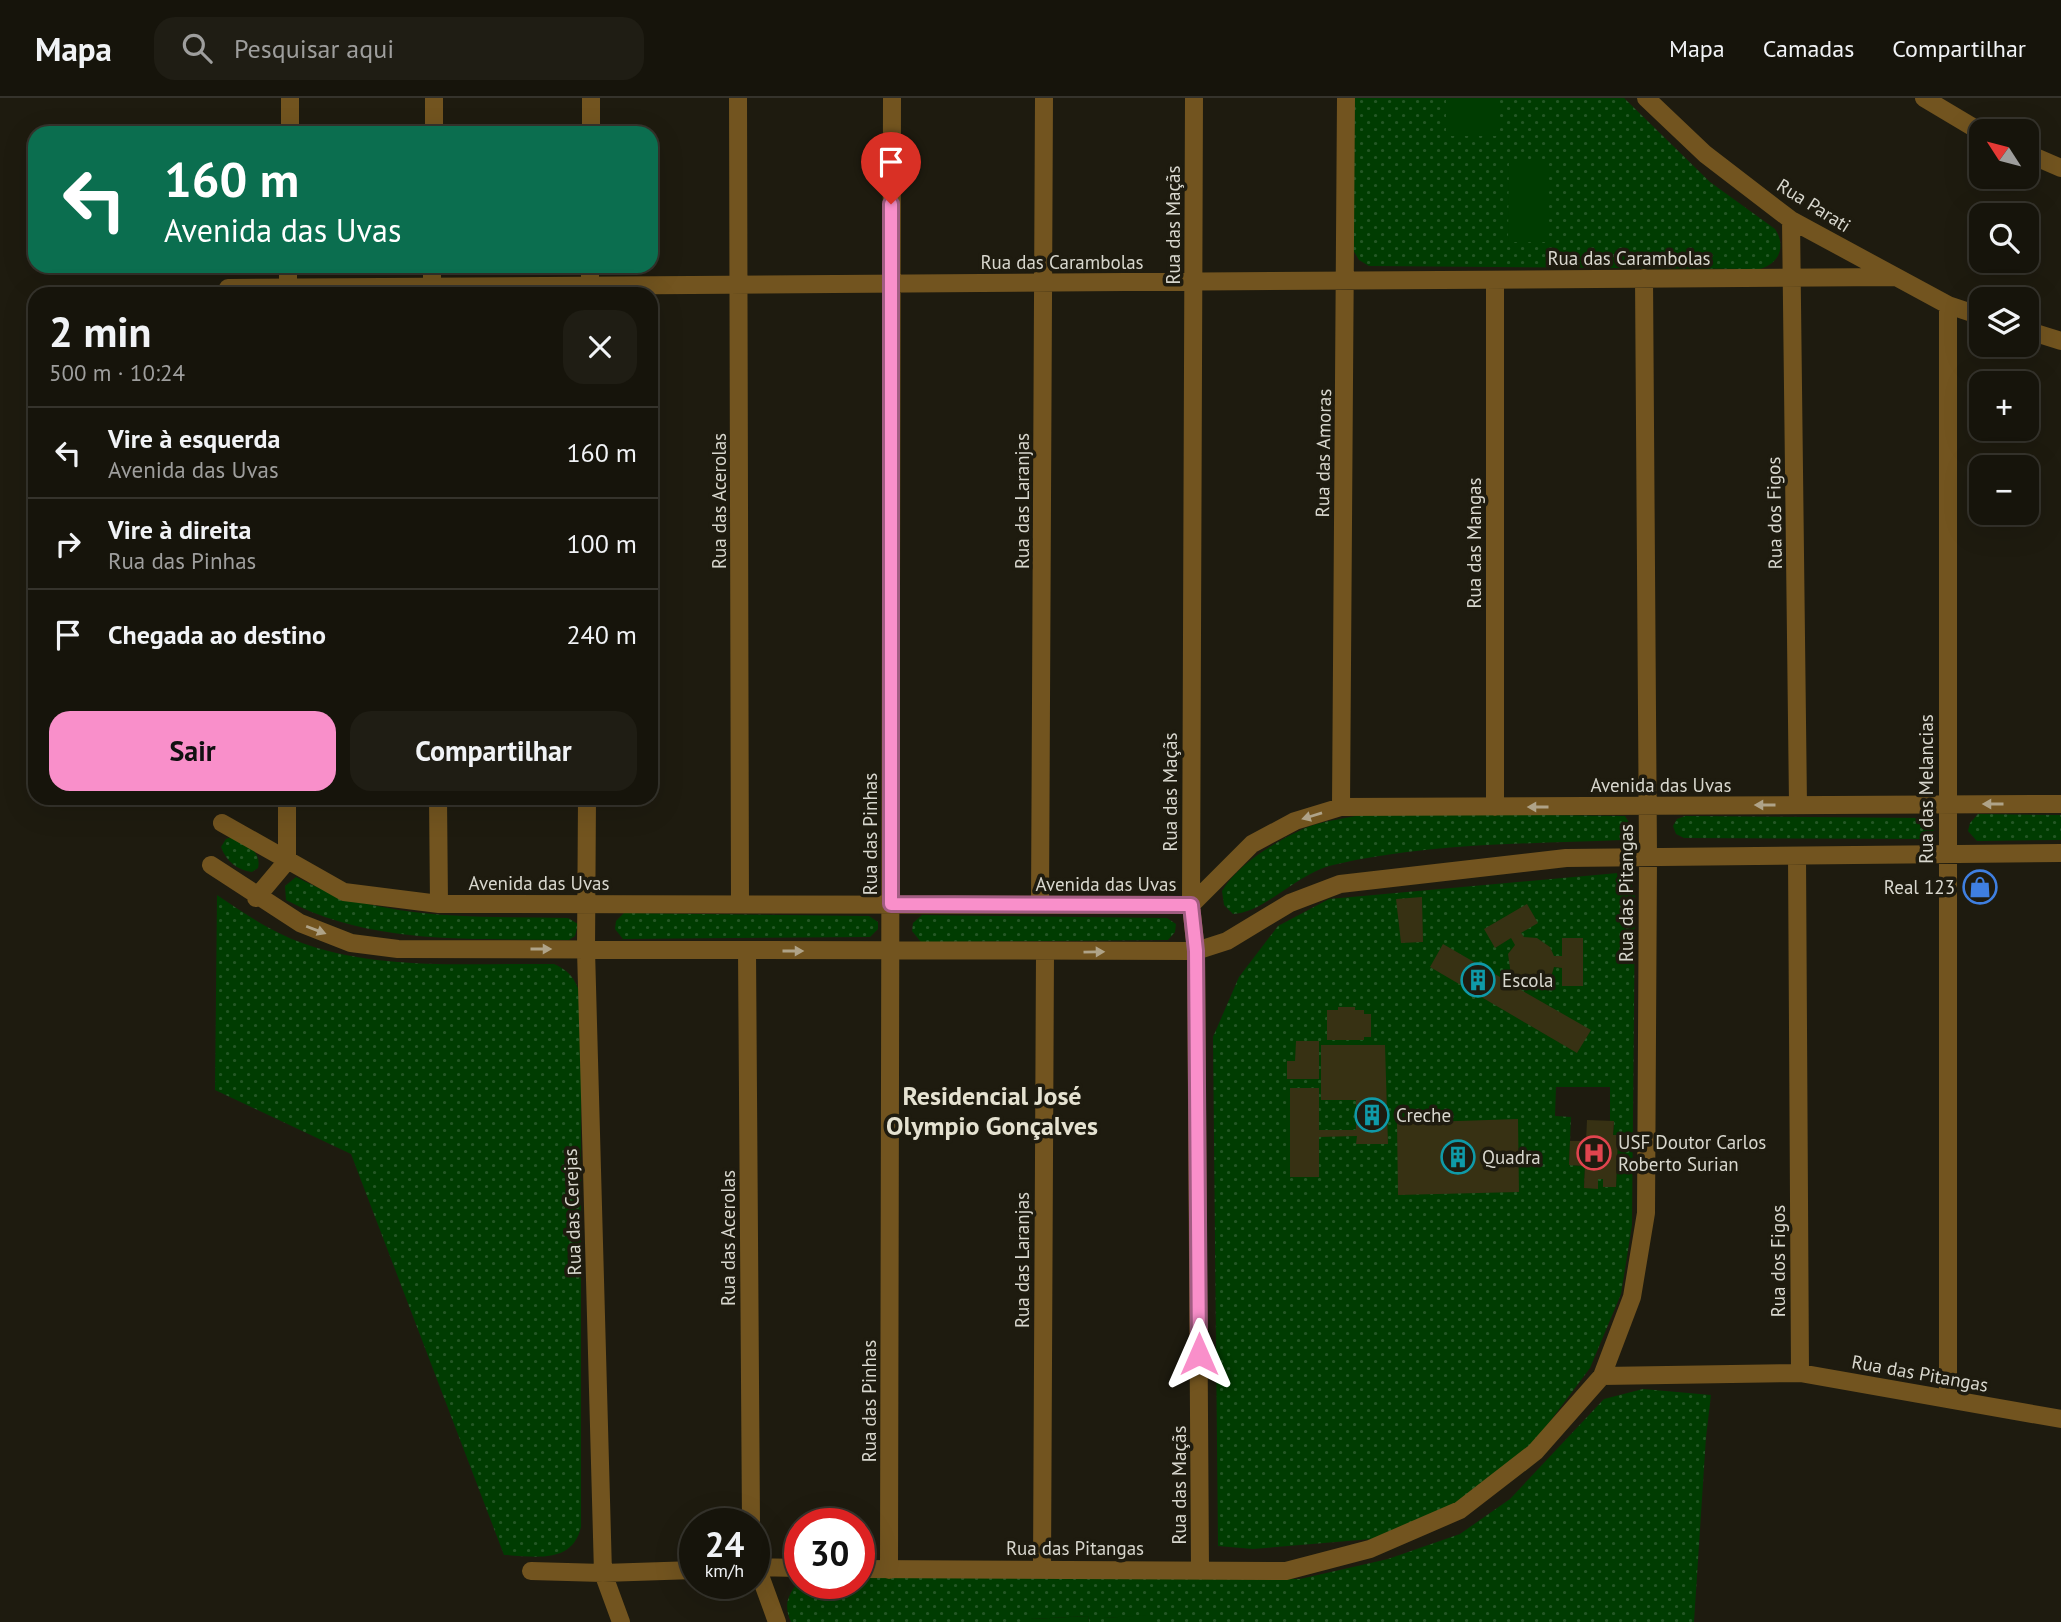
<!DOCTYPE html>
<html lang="pt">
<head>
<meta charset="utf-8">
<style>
	body { margin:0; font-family:"PT Sans",sans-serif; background:#1f1d14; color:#f1f3f6; height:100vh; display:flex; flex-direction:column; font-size:26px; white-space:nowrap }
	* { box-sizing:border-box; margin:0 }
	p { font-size:23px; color:#9e9e9d }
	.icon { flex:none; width:38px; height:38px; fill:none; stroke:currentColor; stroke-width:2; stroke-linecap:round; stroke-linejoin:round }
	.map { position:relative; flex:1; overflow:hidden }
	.side { position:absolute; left:28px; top:189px; width:630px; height:518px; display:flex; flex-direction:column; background:#16140b; border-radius:21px; box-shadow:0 7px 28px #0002,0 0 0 2px #35332c }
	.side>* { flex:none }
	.guide { position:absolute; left:28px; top:28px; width:630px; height:147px; border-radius:21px; box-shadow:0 7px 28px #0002,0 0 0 2px #35332c; background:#0b6e4f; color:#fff; overflow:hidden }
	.needle { width:46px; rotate:306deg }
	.tools { position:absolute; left:1969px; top:21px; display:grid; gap:14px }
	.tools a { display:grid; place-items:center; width:70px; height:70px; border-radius:14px; background:#16140b; box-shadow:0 7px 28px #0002,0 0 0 2px #35332c; font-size:35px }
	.speed { position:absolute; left:679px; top:1410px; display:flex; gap:14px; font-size:35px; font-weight:700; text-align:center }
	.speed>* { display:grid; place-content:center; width:91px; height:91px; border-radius:50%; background:#16140b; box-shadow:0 7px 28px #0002,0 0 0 2px #35332c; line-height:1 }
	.speed small { font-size:18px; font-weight:400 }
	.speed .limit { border:10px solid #d22; background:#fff; color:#111 }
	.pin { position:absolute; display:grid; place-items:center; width:60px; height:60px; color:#fff; margin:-72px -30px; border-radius:50% 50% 50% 0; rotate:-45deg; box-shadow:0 0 7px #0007 }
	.pin .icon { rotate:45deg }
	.me { position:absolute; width:77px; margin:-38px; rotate:0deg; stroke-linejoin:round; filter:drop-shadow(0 0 5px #0008) }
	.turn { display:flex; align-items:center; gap:24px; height:147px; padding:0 21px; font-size:32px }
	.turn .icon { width:91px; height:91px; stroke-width:2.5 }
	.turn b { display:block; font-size:49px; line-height:60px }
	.round { display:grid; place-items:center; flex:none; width:74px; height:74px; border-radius:21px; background:#1f1d14 }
	.summary { display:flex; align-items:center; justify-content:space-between; height:119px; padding:0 21px }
	h1 { font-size:42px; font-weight:800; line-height:52px }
	.primary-button { display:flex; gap:14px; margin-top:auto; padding:14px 21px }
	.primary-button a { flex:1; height:80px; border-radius:21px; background:#f98fca; color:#111; font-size:28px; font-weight:800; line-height:80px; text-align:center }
	.primary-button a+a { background:#1f1d14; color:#f1f3f6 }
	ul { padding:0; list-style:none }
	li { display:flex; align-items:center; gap:21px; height:91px; padding:0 21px; border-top:2px solid #35332c }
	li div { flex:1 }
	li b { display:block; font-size:26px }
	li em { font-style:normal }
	header { display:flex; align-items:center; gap:42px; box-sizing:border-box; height:98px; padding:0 35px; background:#16140b; border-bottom:2px solid #35332c }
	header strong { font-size:33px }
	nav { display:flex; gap:38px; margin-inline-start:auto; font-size:24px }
	.search { width:490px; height:63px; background:#1f1d14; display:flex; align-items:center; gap:18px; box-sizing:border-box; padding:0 24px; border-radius:21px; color:#9e9e9d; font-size:26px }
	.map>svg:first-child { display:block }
	.grass { fill:url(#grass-dots); fill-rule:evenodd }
	.pitch { fill:#003c01 }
	.building { fill:#373113 }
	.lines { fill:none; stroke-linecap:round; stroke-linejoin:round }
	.minor { stroke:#72541f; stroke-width:18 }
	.oneway { fill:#afa388 }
	.route-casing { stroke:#a25d83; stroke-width:18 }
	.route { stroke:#f98fca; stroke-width:12 }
	.labels { text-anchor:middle; stroke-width:7; stroke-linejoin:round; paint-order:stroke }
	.street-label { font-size:19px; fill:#d8d7ce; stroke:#1e1b0f }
	.poi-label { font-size:19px; fill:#d8d7ce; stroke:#1e1b0f; text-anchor:start }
	.district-label { font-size:26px; font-weight:bold; fill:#e5e2d1; stroke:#1e1b0f }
</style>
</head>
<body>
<header>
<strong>Mapa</strong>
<div class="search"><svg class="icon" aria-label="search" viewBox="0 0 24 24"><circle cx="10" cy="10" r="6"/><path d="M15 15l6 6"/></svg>Pesquisar aqui</div>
<nav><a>Mapa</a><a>Camadas</a><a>Compartilhar</a></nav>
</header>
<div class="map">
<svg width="2061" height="1524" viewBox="0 0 2061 1524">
	<defs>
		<pattern id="grass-dots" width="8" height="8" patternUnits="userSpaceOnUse" patternTransform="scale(1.75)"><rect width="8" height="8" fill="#003c01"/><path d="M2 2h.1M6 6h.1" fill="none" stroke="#245725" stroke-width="1.8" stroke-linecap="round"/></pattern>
	</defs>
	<rect width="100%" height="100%" fill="#1e1b0f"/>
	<path class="grass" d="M1352,0H1624L1710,84L1775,131C1786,148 1780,165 1760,171L1369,168L1359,162L1353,152Z
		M1371,715L1625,718L1630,726L1622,742C1526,746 1428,745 1333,767C1299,774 1264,815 1233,816L1224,807L1222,793C1239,765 1275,744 1305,730C1325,722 1350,720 1371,715Z
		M1978,716L2061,717V742L1977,743L1968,733L1970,725Z
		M1685,718L1926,720L1934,729L1933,737L1927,741L1684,740L1676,736L1673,728L1677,721Z
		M232,739C245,747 262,752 258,770L252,774C237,772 226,763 221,749L226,741Z
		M1618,775L1630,782L1635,798L1632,1127L1621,1196L1590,1270L1536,1342L1459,1405L1372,1441L1253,1451L1218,1448L1213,939L1239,879L1278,828L1329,801ZM1556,989H1610V1023L1614,1024L1613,1037L1618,1038L1616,1089H1603V1081H1598V1090H1584L1585,1068L1569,1067L1571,1019L1555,1018Z
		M296,779C380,824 475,818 568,820L578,826L575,838L569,842C474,840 373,848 286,802L285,788Z
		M217,797C245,816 273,835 305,846C383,873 472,865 554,866C570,873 576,882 581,899V1429C572,1467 534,1458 504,1457L351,1056L215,992Z
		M624,815L869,818L878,824V831L870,839L623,841L615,831L616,823Z
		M922,817L1167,820L1176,826L1175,834L1168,842L921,844L912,833L913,825Z
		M1643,1291L1711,1297L1706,1339L1694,1524H1147V1518L1104,1520V1524H1089L1088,1518L1031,1521V1524H791C783,1506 788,1497 800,1482V1486H859V1477L1300,1481L1388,1461L1460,1436L1510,1401L1604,1301Z"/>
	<path class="pitch" d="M1446,0H1500V38H1446Z
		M1509,62H1547V144H1508Z
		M1147,1517V1524H1104V1520Z
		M1088,1518L1089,1524H1031V1521Z"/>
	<path class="building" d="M1422,799L1423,844L1401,845L1396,801Z
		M1527,806L1538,825L1521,835L1524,839L1537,840L1550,849L1554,858H1562V840H1583V888H1562V870L1554,869L1551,879L1531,888L1525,885L1521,892L1591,932L1577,955L1430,869L1443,846L1512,886L1516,879L1511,877L1508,856L1515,847L1511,840L1495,850L1484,831Z
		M1338,909H1355V912H1364V916H1371V939H1364V942H1327V912H1338Z
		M1296,943H1319V981H1287V963H1295Z
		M1321,947H1385L1388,1046H1356L1357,1038L1319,1039V1079H1290V990H1319V1032H1356V1002H1321Z
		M1518,1021L1519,1094L1398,1097L1397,1025Z
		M1587,1022L1614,1023L1613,1037H1618L1616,1089H1603V1081H1598V1091L1584,1090L1585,1068L1569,1067L1570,1043H1586Z"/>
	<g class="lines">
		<path class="minor" d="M738,0L740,806
			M1194,0L1191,807L1196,853L1200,1471
			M1646,0L1705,56L1791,122L1948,207L1981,218
			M1924,0L1981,34
			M290,35V0
			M434,35V0
			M591,35V0
			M2026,55L2061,70
			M1791,122L1798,707
			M1495,182V709
			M228,190L1895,179
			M288,196V168
			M432,196V168
			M590,196V168
			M2026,232L2061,243
			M438,700L439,806
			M587,700L586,852L603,1475L621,1524
			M1341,709L1346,0
			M222,725L344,794L439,806L1191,807L1252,746L1295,723L1341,709L2061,706
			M1797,758L1800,1275
			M211,767L300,825L351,845L398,851L1196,853L1227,843L1290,805L1340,786L1566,760L2061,755
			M256,800L287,763V700
			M1040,807L1044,0
			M747,853L751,1426
			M1602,1278L1632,1199L1646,1115L1648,759L1644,180
			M1948,1301V207
			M754,1448L757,1469L777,1524
			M754,1469L800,1470
			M1042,1470L1045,855
			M859,1471L1286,1473L1370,1451L1460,1412L1535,1354L1602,1278L1800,1275L2061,1321
			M889,1472L892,0
			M531,1473L603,1475L695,1472"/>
	</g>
	<defs><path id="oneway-solid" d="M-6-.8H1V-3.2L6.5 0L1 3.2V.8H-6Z" transform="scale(1.75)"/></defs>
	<g class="oneway">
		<use href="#oneway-solid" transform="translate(1993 706) rotate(180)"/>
		<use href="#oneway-solid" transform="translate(1765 707) rotate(180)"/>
		<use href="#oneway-solid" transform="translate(1538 709) rotate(180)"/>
		<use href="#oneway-solid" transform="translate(1312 718) rotate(163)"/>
		<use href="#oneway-solid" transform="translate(316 832) rotate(21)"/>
		<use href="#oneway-solid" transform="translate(541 851)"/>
		<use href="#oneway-solid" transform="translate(793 853)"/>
		<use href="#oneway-solid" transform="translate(1094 854) rotate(-1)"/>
	</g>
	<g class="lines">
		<defs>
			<path id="route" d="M891,106V806L1191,807L1196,853L1199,1256"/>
		</defs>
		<use href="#route" class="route-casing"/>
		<use href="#route" class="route"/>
	</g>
	<defs>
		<symbol id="shop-ring" viewBox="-11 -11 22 22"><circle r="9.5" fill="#1e1b0f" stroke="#3f7fe0" stroke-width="1.5"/><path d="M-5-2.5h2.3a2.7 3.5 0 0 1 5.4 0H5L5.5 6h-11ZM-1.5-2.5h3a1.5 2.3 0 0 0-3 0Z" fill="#3f7fe0"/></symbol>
		<symbol id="building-ring" viewBox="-11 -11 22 22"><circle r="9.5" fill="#1e1b0f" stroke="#0f9aa8" stroke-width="1.5"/><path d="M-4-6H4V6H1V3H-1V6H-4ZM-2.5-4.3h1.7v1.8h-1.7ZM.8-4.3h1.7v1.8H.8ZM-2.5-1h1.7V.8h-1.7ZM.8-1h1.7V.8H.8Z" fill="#0f9aa8"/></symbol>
		<symbol id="hospital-ring" viewBox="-11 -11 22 22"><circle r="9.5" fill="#1e1b0f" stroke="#e0444e" stroke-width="1.5"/><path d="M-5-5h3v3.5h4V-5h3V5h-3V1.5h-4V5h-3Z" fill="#e0444e"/></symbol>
	</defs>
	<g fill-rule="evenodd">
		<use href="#shop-ring" x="1961" y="770" width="38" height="38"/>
		<use href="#building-ring" x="1459" y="863" width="38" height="38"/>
		<use href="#building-ring" x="1353" y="998" width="38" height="38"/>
		<use href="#hospital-ring" x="1575" y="1036" width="38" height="38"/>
		<use href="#building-ring" x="1439" y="1040" width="38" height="38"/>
	</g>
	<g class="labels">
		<g class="street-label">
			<text transform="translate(1814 107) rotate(32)" y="7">Rua Parati</text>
			<text transform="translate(1173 127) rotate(-90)" y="7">Rua das Maçãs</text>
			<text x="1629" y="167">Rua das Carambolas</text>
			<text x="1062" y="171">Rua das Carambolas</text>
			<text transform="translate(1323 355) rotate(-89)" y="7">Rua das Amoras</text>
			<text transform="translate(719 403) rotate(-90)" y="7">Rua das Acerolas</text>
			<text transform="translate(1022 403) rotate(-90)" y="7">Rua das Laranjas</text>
			<text transform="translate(1774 415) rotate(-91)" y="7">Rua dos Figos</text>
			<text transform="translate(1474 445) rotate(-90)" y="7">Rua das Mangas</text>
			<text x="1661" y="694">Avenida das Uvas</text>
			<text transform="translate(1926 691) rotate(-90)" y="7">Rua das Melancias</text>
			<text transform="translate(1170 694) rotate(-90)" y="7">Rua das Maçãs</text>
			<text transform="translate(870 736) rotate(-90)" y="7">Rua das Pinhas</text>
			<text x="539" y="792">Avenida das Uvas</text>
			<text x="1106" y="793">Avenida das Uvas</text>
			<text transform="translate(1626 795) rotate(-90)" y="7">Rua das Pitangas</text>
			<text transform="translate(572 1114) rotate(-92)" y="7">Rua das Cerejas</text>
			<text transform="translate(728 1140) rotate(-90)" y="7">Rua das Acerolas</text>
			<text transform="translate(1022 1162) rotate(-90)" y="7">Rua das Laranjas</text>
			<text transform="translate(1778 1163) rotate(-90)" y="7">Rua dos Figos</text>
			<text transform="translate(1920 1275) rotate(10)" y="7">Rua das Pitangas</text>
			<text transform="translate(869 1303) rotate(-90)" y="7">Rua das Pinhas</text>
			<text transform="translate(1179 1387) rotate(-90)" y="7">Rua das Maçãs</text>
			<text x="1075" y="1457">Rua das Pitangas</text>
		</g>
		<g class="poi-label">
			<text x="1955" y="796" text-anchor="end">Real 123</text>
			<text x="1502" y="889">Escola</text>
			<text x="1396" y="1024">Creche</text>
			<text x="1618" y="1051">USF Doutor Carlos<tspan x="1618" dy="22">Roberto Surian</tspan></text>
			<text x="1482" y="1066">Quadra</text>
		</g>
		<g class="district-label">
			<text x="992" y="1007">Residencial José<tspan x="992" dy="30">Olympio Gonçalves</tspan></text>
		</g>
	</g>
</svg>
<div class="tools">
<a><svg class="needle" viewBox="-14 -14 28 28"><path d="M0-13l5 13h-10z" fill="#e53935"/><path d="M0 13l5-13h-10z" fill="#9e9e9d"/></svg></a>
<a><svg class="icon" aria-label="search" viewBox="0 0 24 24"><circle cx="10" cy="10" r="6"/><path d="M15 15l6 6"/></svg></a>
<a><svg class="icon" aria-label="layers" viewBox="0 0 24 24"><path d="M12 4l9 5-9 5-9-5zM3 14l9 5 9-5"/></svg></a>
<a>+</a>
<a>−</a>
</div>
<div class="speed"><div>24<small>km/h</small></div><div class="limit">30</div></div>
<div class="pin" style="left:891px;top:106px;background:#d93025"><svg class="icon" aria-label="arrive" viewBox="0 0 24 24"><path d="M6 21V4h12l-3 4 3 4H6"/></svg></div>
<svg class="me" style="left:1199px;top:1256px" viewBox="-20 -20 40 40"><path d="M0-17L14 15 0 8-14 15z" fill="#f98fca" stroke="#fff" stroke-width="4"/></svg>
<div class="guide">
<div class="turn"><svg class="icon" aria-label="left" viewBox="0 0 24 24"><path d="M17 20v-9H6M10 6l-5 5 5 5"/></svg><div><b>160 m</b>Avenida das Uvas</div></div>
</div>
<section class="side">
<div class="summary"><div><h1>2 min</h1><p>500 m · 10:24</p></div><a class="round"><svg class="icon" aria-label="close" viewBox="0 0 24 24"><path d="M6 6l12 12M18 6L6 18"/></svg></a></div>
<ul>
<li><svg class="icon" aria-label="left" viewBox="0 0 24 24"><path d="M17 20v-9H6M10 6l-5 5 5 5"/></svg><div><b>Vire à esquerda</b><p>Avenida das Uvas</p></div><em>160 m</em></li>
<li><svg class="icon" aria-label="right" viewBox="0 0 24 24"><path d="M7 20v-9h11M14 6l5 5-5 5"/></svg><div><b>Vire à direita</b><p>Rua das Pinhas</p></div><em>100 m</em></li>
<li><svg class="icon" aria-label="arrive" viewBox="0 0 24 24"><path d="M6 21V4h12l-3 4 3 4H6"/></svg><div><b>Chegada ao destino</b></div><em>240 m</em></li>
</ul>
<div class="primary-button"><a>Sair</a><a>Compartilhar</a></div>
</section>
</div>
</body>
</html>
